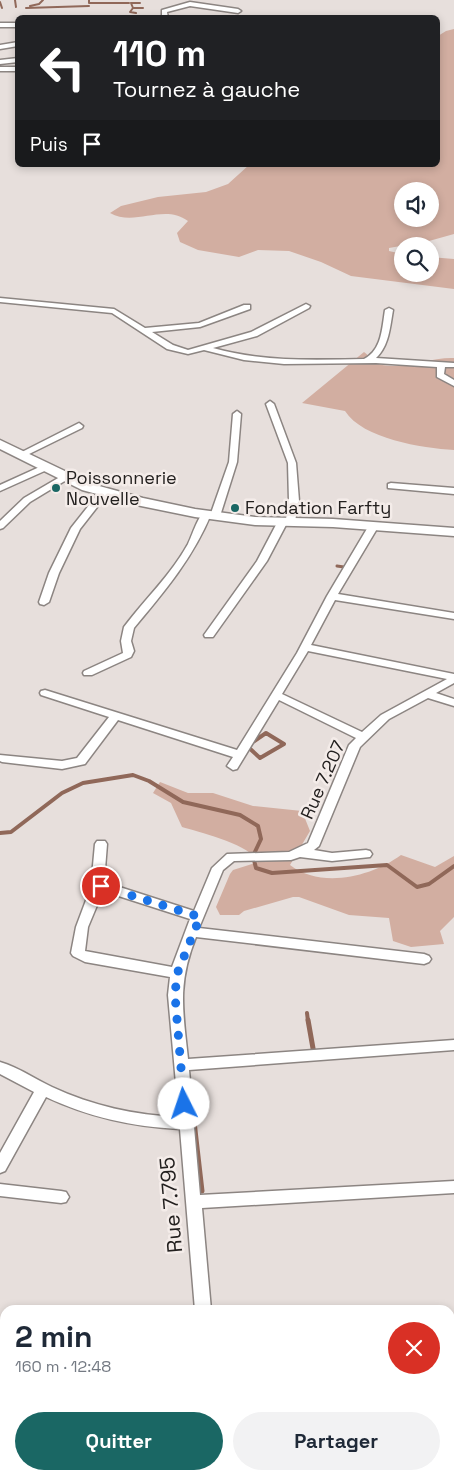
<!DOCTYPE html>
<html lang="fr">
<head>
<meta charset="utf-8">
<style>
	body { margin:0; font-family:"Space Grotesk",sans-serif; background:#f2f2f3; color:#1f2937; height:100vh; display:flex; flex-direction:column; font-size:19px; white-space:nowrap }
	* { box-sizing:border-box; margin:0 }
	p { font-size:16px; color:#747a83 }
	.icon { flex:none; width:28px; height:28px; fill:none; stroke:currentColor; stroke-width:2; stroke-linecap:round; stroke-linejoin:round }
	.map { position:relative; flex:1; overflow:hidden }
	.sheet { position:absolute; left:0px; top:1305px; width:455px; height:175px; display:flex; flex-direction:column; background:#fff; border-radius:15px 15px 0 0; box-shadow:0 2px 8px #0003 }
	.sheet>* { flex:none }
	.banner { position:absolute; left:15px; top:15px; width:425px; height:152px; border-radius:8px; box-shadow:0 2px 8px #0003; background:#202124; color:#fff; overflow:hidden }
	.controls { position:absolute; left:394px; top:182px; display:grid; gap:10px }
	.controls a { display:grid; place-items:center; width:45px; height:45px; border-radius:50%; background:#fff; box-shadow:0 2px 8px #0003; font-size:25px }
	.pin { position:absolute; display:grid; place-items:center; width:42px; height:42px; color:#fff; margin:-21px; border:2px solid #fff; border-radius:50%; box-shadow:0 1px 5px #0007 }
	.me { position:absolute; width:55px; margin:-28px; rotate:356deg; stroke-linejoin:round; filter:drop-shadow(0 0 4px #0008) }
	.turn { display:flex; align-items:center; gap:18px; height:105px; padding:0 15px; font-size:22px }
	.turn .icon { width:65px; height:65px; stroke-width:2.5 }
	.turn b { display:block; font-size:35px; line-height:42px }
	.then { display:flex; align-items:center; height:48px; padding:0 15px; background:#0003; gap:10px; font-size:19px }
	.round { display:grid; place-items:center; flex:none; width:52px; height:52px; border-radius:26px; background:#f2f2f3 }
	.summary { display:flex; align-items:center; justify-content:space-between; height:85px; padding:0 15px }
	h1 { font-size:30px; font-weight:700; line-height:38px }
	.button { display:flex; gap:10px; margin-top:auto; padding:10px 15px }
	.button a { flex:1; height:58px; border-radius:30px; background:#1a6764; color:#fff; font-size:20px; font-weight:700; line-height:58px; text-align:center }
	.button a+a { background:#f2f2f3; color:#1f2937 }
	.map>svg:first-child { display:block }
	.green { fill:#d2aea1; fill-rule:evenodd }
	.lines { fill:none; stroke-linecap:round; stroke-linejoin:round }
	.stream-far3 { stroke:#906859; stroke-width:2 }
	.stream-far2 { stroke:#906859; stroke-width:3 }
	.stream-far1 { stroke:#906859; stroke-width:4 }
	.stream { stroke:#906859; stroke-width:5 }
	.street-casing { stroke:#8c8582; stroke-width:3 }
	.secondary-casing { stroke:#8c8582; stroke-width:3 }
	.street { fill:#fff; fill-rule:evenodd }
	.secondary { fill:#fff; fill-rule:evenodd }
	.route { stroke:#1a73e8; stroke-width:9; stroke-dasharray:0 16.2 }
	.poi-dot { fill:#1a6764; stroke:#f4ece9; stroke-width:2 }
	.labels { text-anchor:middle; stroke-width:5; stroke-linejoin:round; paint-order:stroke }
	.poi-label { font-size:18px; fill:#23201f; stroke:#f4ece9; text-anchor:start }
	.street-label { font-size:18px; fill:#23201f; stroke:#f4ece9 }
	.near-street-label { font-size:21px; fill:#23201f; stroke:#f4ece9 }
</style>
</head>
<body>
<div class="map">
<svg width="454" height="1480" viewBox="0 0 454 1480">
	<rect width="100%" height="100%" fill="#e7dfdc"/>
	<path class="green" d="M454,29V234L429,241L389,248V251L402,254V274H430V257L454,259V289L351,276L321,262L289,251L258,250L239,257L198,250L180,242L177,233L188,221C164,203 135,227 110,213L121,206L158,197L206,192L228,184L249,165H438V36L446,31ZM402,191H430V219H402Z
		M364,352C368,355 374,362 379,364C400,371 430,357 454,358V450C422,448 363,439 345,411L302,403Z
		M160,782L188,793H213L253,806L302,811L310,831L290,865C321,889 371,877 401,855L435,867L454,856V917L440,931L444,944L411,947L393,941L389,918L349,915L299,897H293L244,911L239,915H220L216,907L230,874L233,870L258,862C252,845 199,832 182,827L171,803L153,793Z"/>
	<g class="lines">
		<path class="stream-far3" d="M15,0L16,7
			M89,0V3H129
			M0,2L2,8
			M30,6L39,4L43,0
			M26,8L89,6
			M133,8H143
			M136,13L130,12L133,8L131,3H140"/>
		<path class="stream-far2" d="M337,566L344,567"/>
		<path class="stream-far1" d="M266,733L284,744L260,758L247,746Z
			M0,833L11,832L62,793L83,783L133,775L149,781L183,802L240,815L258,826L261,839L253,856L256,868L272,873L387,865L417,887L429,884L454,866
			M307,1013L308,1021"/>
		<path class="stream" d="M308,1020L314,1054
			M192,1104L202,1191"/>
		<defs>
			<path id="street" d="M190,2L238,9L241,11L238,13L190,6L167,12L168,18H162V10Z
				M0,23H18V27H0Z
				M18,42V46L0,49V45Z
				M18,58V62L0,64V60Z
				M0,67H18V71H0Z
				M0,298L114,309L145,328L199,323L244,305H250V309L200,327L152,332L173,345L188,350L251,332L306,304L310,306L309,308L257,336L213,348C262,362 313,360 364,359C382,350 382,328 385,310L389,308L393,310C390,327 389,346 376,358L454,363V367H445L444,374L454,380V386L437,377V367L376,363L284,364L244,360L204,350L188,354L167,349L112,313L0,302Z
				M270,401L274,404L296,463L299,501L295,521L290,524L287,523L267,561L213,637H205L204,635L257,561L278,521L280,519H286L289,501L288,463L266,404Z
				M237,411L241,414L237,462L220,516L215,519L210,516L229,462L233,414Z
				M79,423L83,426L82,428L23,457H17L16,455Z
				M46,464L50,467L49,469L0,491V485Z
				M65,474L68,475V479L30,502L3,528L0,529V521L24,498Z
				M391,483L454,488V494L388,488V484Z
				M104,489L109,492L80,529L59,573L49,602L44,605L40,604L39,602L49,573L71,528L101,490Z
				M206,511L211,514C193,558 164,592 134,628L131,641L134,651L131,657L92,675H84L83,673L84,671L123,653L121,641L124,627C145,599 171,575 188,544C192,536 199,513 206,511Z
				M373,524L378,527L338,594L454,613V619L335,600L311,645L454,674V683L436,693L454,699V706L428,698L389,719L360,747L319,846L314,850L332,853L366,850L370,851L372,854L370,857L332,861L300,857L291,860L234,861L223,870L199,928L424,954L429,956L431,959L429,962L424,964L196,937C177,984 183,1011 188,1059L454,1040V1050L189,1070L200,1195L454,1181V1193L202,1208L211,1310H195L180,1129C132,1127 89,1117 46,1097L5,1171L0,1173V1153L34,1092L0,1074V1062C18,1067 35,1079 52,1087C93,1106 134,1115 179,1117L168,995L170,977L85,962L73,956L71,953L76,927L91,887L95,844L97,841H105L107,844L104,882L194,911L212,868L227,854L289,852L308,843L349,745L356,738L279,700L237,769L233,770L227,766L233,757L118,720L85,764L62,769L2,762L0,761V755L62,761L77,758L109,717L41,695L40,693L41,691L45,690L237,750L297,653L327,596L368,527ZM308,651L447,679L381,715L362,732L282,694ZM103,891L190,919L172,967L85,951L88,927Z
				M0,1184L61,1191L66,1192L69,1197L66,1202L61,1203L0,1196Z
				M450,1342H454V1358H450Z
				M213,1475H231V1480H213Z"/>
			<path id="secondary" d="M0,440L92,484L143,498L195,509L255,517L333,519L454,528V536L333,527L255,525L195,517L141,506L82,490L0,449Z"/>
		</defs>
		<use href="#street" class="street-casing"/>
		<use href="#secondary" class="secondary-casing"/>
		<use href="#street" class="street"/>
		<use href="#secondary" class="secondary"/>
	</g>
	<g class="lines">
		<path class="route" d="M101,886L200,917L177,974L175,995L184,1104"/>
	</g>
	<g class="poi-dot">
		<circle cx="56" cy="488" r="5"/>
		<circle cx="235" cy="508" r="5"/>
	</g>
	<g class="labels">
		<g class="poi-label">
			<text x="66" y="484">Poissonnerie<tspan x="66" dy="21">Nouvelle</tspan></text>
			<text x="245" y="514">Fondation Farfty</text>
		</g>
		<g class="street-label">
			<text transform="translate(323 780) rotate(-66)" y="6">Rue 7.207</text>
		</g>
		<g class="near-street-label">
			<text transform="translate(171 1205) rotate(-95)" y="7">Rue 7.795</text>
		</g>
	</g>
</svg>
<div class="controls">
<a><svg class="icon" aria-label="sound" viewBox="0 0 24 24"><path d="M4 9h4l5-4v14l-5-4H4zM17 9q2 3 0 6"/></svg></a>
<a><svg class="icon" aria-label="search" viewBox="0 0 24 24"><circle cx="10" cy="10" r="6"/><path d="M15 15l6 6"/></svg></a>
</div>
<div class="pin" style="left:101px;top:886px;background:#d93025"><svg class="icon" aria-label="arrive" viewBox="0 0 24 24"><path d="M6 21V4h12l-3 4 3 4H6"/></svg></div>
<svg class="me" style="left:184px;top:1104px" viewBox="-20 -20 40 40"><circle r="19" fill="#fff"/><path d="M0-13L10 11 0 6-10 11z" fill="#1a73e8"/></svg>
<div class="banner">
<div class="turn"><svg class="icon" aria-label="left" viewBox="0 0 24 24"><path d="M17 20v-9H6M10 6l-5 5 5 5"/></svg><div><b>110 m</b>Tournez à gauche</div></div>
<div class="then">Puis<svg class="icon" aria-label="arrive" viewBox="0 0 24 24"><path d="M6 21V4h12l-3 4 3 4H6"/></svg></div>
</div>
<section class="sheet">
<div class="summary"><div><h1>2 min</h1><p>160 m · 12:48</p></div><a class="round" style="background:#d93025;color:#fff"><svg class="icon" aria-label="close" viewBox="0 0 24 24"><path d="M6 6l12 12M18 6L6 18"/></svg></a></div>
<div class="button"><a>Quitter</a><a>Partager</a></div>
</section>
</div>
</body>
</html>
